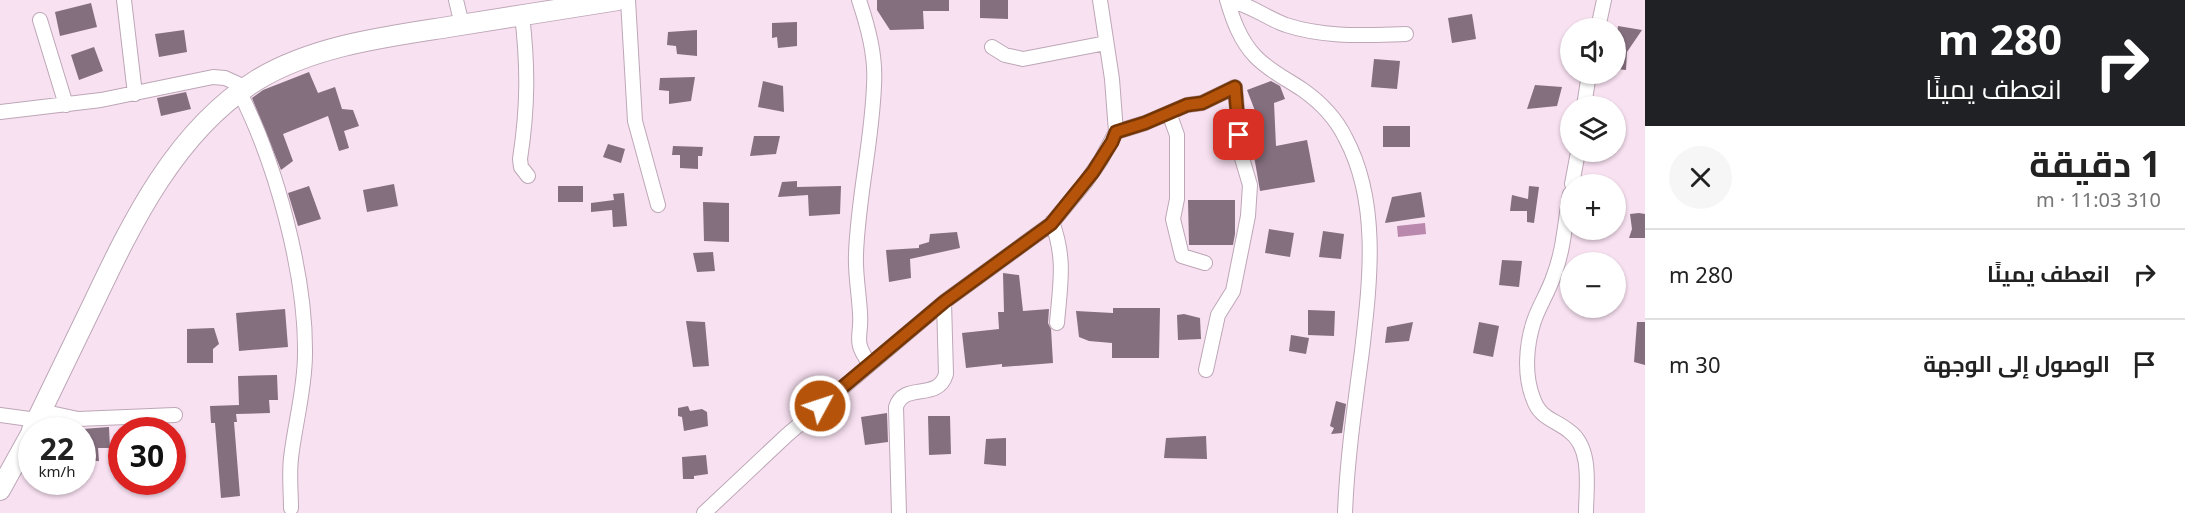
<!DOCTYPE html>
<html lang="ar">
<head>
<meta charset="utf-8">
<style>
	body { margin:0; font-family:"Noto Sans",Cairo,sans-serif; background:#f6f6f6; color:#222; direction:rtl; height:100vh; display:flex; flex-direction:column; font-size:22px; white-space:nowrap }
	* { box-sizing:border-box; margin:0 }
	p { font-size:20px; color:#767676 }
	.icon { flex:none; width:33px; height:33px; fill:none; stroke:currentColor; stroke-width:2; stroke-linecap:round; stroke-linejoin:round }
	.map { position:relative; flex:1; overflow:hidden; direction:ltr }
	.sheet { display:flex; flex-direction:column; background:#fff; width:540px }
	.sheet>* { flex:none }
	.hud { background:#202124; color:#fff; overflow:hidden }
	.buttons { position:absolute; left:1560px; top:18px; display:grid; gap:12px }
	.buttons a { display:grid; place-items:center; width:66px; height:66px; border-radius:50%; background:#fff; box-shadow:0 2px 4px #0004; font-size:30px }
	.speed { position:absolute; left:18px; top:417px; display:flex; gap:12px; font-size:30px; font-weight:700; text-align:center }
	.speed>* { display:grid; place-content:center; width:78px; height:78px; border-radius:50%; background:#fff; box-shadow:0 2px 4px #0004; line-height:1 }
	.speed small { font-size:15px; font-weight:400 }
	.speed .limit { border:9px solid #d22; background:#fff; color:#111 }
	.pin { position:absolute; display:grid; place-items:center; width:51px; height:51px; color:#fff; margin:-26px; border-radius:12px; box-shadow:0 3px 9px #0006 }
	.me { position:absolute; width:66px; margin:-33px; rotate:50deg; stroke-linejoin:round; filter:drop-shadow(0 0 4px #0008) }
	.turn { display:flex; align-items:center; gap:21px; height:126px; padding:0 24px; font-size:27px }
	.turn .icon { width:78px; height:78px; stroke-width:2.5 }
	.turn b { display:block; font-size:42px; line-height:51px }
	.round { display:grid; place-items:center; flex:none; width:63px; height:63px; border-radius:32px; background:#f6f6f6 }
	.head { display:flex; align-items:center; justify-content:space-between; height:102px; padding:0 24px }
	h1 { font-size:36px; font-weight:700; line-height:45px }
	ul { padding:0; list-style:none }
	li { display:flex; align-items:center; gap:18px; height:90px; padding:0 24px; border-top:2px solid #e0e0e0 }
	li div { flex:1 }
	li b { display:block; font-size:22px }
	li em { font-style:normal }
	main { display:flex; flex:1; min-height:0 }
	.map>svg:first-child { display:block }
	.water { fill:#b988ac }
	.building { fill:#846f7e }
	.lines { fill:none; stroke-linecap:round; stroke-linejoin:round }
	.street-casing { stroke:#bda7b7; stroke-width:16 }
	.secondary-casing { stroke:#bda7b7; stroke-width:22 }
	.street { stroke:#fff; stroke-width:14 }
	.secondary { stroke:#fff; stroke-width:20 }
	.route-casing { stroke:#753606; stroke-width:15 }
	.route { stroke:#b45309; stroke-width:10 }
</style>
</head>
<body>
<main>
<section class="sheet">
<div class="hud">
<div class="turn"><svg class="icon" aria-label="right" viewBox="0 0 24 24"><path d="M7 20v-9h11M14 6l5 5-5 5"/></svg><div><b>280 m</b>انعطف يمينًا</div></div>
</div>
<div class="head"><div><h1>1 دقيقة</h1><p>310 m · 11:03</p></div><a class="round"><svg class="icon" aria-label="close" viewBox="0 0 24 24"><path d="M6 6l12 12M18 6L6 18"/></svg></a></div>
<ul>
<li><svg class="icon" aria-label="right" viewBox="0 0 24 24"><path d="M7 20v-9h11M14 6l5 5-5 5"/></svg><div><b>انعطف يمينًا</b></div><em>280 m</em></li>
<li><svg class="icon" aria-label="arrive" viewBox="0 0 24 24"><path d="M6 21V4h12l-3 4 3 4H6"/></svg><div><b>الوصول إلى الوجهة</b></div><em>30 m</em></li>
</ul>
</section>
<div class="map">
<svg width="1645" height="513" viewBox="0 0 1645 513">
	<rect width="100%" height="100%" fill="#f8e1f1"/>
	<path class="water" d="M1425,223L1426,234L1398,237L1397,226Z"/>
	<path class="building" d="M877,0H949V11H923L924,29L890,30L877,10Z
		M980,0H1008V19L980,18Z
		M91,3L97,27L60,36L55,12Z
		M1472,14L1476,39L1452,43L1448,18Z
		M797,22V46L778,48L777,37L772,38V23Z
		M1618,26L1642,30L1627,52L1626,70L1616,69V40Z
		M184,30L187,52L159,57L155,34Z
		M697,30V56L677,54L676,46L667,45L668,32Z
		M94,47L103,71L79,80L71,55Z
		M1374,59L1400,61L1397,89L1371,87Z
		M309,72L318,93L335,87L342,109L353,110L359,126L344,131L349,148L339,151L328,116L283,134L293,161L281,170L252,98L263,90Z
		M695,77L691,101L669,104V91L659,90L660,78Z
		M763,81L783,86L784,112L758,107Z
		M1271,81L1280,86L1285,99L1274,103L1276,146L1307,140L1315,182L1260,191L1253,150L1252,116H1257L1247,90Z
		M1535,85L1562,87L1557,106L1527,109Z
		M186,92L191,109L161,116L157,98Z
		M1383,126H1410V147H1383Z
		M754,136H780L776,154L750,156Z
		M608,144L625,149L621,163L603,157Z
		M673,146L703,147L702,156H698V169L680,168V155H672Z
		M797,181V187L841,186L840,214L809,216L808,195L778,197L782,182Z
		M394,184L398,206L367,212L363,190Z
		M309,186L321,219L298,226L288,193Z
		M558,186H583V202H558Z
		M1529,186L1539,187L1534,223L1527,222V211H1510L1512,195L1528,199Z
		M1421,192L1425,217L1385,223L1392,197Z
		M624,193L627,226L613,227L612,210L591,212V203L614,200L613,194Z
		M1188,200H1235V234L1233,245H1189Z
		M703,202L729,203V242L704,241Z
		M1639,213L1645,214V238H1629L1632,229L1630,214Z
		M1269,229L1294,233L1290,257L1265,253Z
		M1323,231L1344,234L1341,259L1319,257Z
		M957,232L960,248L910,259L911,278L889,282L886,250L919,248V245L929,242L930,234Z
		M713,252L715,271L697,272L693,253Z
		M1502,260L1522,261L1519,287L1499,285Z
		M1003,273L1019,275L1023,311L1049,309L1048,323L1051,329L1053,363L1002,367V364L966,368L962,333L999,329L998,312H1004Z
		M1113,308H1160L1159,358H1112V343L1089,341L1079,337L1076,311L1113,313Z
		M285,309L288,347L239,351L236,313Z
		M1308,310L1335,311L1334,336L1308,335Z
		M1184,314L1200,318L1201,339L1178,340L1177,315Z
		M686,321L705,322L709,366L693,367Z
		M1413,322L1409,341L1385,343L1387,327Z
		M1479,322L1499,326L1493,357L1473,353Z
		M1637,322H1645V365L1634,362Z
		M214,328L219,344L213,349V363H187V329Z
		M1291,335L1309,338L1306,354L1289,351Z
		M277,375L278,400H269L270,413L236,414L237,422H234L240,496L221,498L215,423H211L210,406L239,405L238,376Z
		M1336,401L1346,404L1342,433L1331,434L1334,428L1330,426Z
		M688,406L690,411L702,409L707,412L708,426L684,431L682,417L678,416V408Z
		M887,413L888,442L865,445L861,417Z
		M928,416H950L951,454L929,455Z
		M109,427L110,448H98L99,461H94L92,469L82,470V429Z
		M1206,436L1207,459L1164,458L1166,438Z
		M1006,438V466L984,464L986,439Z
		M706,455L708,474L694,476V479H683L682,457Z"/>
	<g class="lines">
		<defs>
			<path id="street" d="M124,0L135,94
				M456,0L462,25
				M628,0L635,121L658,205
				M859,0C868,27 876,56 874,85C872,142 858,197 856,254C855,273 859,293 860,313C862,338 852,340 870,364
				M1227,0C1233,20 1240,40 1255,56C1269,71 1287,79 1303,90C1320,102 1336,119 1345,137C1380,202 1370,281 1362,351C1355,404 1347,459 1345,513
				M1227,0C1248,3 1266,18 1286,25C1326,38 1365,35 1406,34
				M522,15C528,66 528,107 520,159L521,167L528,176
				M40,20L66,105
				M1598,28L1604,0
				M992,47L1005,55L1023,59L1106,43
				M240,93C276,164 306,274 305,354C305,389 295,423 291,458C289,475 291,492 291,508
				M1584,106L1589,74
				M0,112L101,100L213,77L225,78L247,88
				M1169,113L1177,135V199L1173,219L1182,256L1205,263
				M1116,132L1145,123L1187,105L1202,103L1235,87L1241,155L1250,185L1248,216L1233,291L1218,315L1206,370
				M1572,184L1578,152
				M1570,194C1565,221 1564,249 1554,275C1549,291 1539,306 1534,321C1526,345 1524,375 1533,398C1540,419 1554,419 1569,431C1593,448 1586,488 1586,513
				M1052,222C1066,259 1060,285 1057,323
				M41,411L78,419L175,415
				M0,415L37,420
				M704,513L787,435L944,302L1051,224L1085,183L1101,160L1116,132L1112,79L1100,0
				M899,513L896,407C904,381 938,402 946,374L944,302"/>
			<path id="secondary" d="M32,430C52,388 73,346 93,304C132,222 176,130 257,80C313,46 384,37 448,27C505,18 561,9 618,0
				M0,490L32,432"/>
		</defs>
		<use href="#street" class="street-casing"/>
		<use href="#secondary" class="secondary-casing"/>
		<use href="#street" class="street"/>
		<use href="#secondary" class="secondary"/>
	</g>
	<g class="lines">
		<defs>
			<path id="route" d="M820,406L944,302L1051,224L1093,172L1112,142L1116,132L1145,123L1187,105L1202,103L1235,87L1239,135"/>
		</defs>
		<use href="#route" class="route-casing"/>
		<use href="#route" class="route"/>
	</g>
</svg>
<div class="buttons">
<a><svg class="icon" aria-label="sound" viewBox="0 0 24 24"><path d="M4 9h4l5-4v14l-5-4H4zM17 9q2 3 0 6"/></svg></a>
<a><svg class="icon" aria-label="layers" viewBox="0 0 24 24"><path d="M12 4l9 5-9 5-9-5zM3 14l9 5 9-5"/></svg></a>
<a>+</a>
<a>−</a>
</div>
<div class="speed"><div>22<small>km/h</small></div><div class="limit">30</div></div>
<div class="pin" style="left:1239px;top:135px;background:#d93025"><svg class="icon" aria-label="arrive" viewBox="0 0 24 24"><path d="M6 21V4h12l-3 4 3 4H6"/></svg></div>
<svg class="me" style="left:820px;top:406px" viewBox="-20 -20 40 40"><circle r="17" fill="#b45309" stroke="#fff" stroke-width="3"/><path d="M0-11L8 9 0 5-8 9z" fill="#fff"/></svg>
</div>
</main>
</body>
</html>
